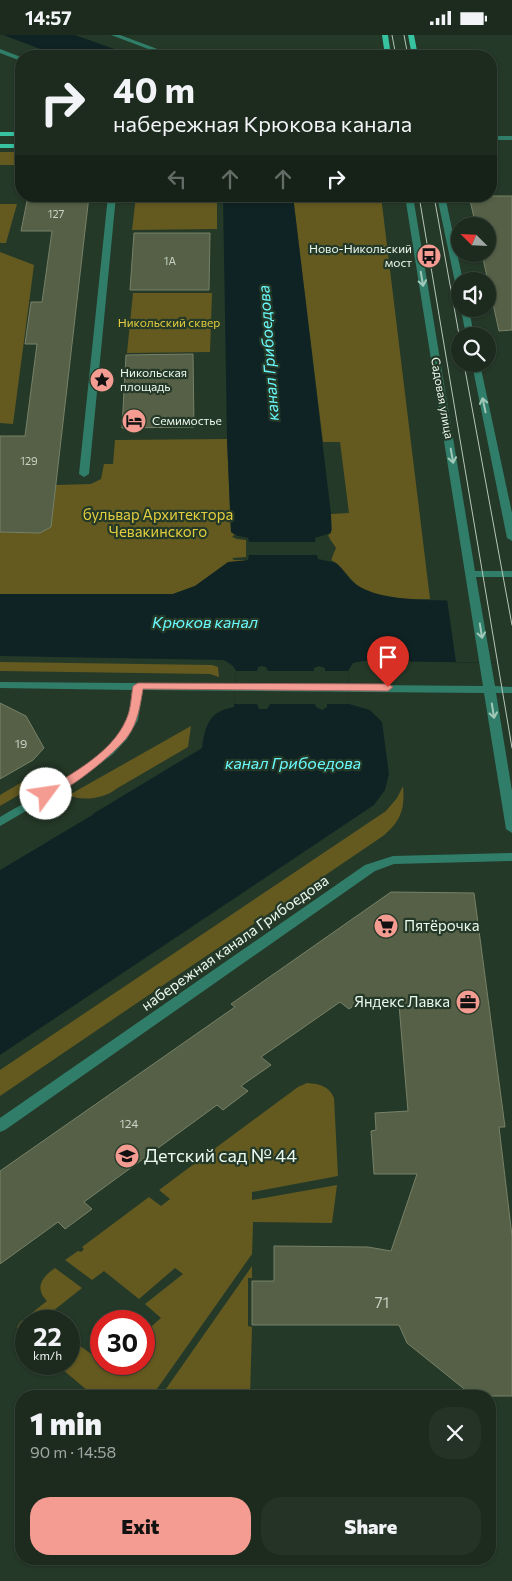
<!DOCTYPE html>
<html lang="en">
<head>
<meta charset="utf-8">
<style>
	body { margin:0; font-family:Commissioner,sans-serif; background:#253327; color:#f1f3f6; height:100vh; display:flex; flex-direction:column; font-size:19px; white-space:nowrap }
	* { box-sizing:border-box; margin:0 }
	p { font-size:16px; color:#a0a7a4 }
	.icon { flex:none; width:28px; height:28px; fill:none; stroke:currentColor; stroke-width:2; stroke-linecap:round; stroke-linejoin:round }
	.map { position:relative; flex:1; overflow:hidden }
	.panel { position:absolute; left:15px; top:1355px; width:481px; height:175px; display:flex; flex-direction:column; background:#1c2b1e; border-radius:20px; box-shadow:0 1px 4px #0004,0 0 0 1px #3a473c }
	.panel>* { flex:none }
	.guide { position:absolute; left:15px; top:15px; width:482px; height:152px; border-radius:20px; box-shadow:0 1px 4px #0004,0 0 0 1px #3a473c; background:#1c2b1e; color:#f1f3f6; overflow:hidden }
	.needle { width:32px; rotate:294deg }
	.tools { position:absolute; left:451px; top:182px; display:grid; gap:10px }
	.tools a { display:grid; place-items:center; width:45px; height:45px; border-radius:50%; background:#1c2b1e; box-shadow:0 1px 4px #0004,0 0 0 1px #3a473c; font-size:25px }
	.speed { position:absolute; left:15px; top:1275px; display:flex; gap:10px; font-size:25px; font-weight:700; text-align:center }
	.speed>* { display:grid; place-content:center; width:65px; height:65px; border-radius:50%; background:#1c2b1e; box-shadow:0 1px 4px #0004,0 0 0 1px #3a473c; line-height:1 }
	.speed small { font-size:12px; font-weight:400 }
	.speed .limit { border:8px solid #d22; background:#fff; color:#111 }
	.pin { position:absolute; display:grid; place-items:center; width:42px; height:42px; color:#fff; margin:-51px -21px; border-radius:50% 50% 50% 0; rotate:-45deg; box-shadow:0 0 5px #0007 }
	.pin .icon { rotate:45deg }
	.me { position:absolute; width:55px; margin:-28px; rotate:59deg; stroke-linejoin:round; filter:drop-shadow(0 0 4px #0008) }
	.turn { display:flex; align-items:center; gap:18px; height:105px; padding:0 15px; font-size:22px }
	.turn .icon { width:65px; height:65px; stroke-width:2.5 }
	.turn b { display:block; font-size:35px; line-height:42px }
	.lanes { display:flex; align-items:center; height:48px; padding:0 15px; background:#0003; justify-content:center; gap:25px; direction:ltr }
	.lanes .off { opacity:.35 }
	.round { display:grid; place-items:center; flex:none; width:52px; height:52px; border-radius:20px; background:#253327 }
	.summary { display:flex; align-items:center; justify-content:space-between; height:85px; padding:0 15px }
	h1 { font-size:30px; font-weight:800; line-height:38px }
	.action { display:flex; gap:10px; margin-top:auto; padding:10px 15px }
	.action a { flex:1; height:58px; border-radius:20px; background:#f59c92; color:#111; font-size:20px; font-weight:800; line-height:58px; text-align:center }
	.action a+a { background:#253327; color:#f1f3f6 }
	.status { display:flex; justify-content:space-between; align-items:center; height:35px; padding:0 25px; background:#1c2b1e; direction:ltr }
	.status svg { height:14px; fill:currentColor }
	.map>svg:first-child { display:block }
	.green { fill:#645a20 }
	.water { fill:#102324 }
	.pier { fill:#253928 }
	.building { fill:#566047; stroke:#778167 }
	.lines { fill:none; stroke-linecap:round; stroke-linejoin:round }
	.minor { fill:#307e6a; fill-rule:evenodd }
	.major { fill:#37c2a0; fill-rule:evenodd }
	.tram { stroke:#b7c6b9; stroke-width:1 }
	.oneway { stroke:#a1c8b9 }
	.route { fill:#f59c92; stroke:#9f655f }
	.labels { text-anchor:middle; stroke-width:4.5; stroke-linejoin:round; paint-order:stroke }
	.far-number-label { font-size:11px; fill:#c6d3c4 }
	.far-poi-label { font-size:12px; fill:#ecf9ee; stroke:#253928; text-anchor:start }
	.far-park-label { font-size:12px; fill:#e3cd3e; stroke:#253928 }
	.far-street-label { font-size:12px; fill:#ecf9ee; stroke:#253928 }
	.number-label { font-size:12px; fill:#c6d3c4 }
	.park-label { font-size:15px; fill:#e3cd3e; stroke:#253928 }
	.poi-label { font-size:15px; fill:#ecf9ee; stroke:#253928; text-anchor:start }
	.street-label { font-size:15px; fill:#ecf9ee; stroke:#253928 }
	.near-number-label { font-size:15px; fill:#c6d3c4 }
	.water-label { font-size:16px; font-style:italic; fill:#69fbfe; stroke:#253928 }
	.near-poi-label { font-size:18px; fill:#ecf9ee; stroke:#253928; text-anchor:start }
</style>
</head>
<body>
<div class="status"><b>14:57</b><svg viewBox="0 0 49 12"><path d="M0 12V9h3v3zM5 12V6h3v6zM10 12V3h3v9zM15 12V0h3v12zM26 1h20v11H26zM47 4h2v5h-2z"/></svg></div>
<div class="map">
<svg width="512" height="1546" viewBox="0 0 512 1546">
	<rect width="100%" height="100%" fill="#253928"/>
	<path class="green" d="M0,117H21V130H0Z
		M136,161H217V194L132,195Z
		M293,161H381L430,564C406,564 378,565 357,550C348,543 342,530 331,525L336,513L328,501L332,495L331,479L349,478L340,407H323Z
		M0,169H17L6,208H0Z
		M0,217L34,230L13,389L0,388Z
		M133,258H212L210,317L127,318Z
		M227,404L231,497L248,503V525L225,530L195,551L173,559H0V497L40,498L51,492L56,450L91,449L101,444L104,429H113L115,405Z
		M0,627L212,630L218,632L219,642L210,639L0,636Z
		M191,691L188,712L116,754C106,763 81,767 69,760Z
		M44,734L53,740L0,771V760Z
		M403,751C405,774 401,786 383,801L0,1061V1035L386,776L397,763Z
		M307,1048C320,1049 329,1051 334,1063L338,1141L252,1157V1165L337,1150L332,1188L253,1187L252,1219L152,1361H94L56,1329H69V1303L101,1326V1329H144V1298L161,1283L145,1269L183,1239L175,1233L139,1264L104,1236L92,1245L65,1225L78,1216L81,1217L84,1214L82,1212L149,1162L161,1171L170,1164L159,1155L298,1052Z
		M252,1231V1243H248V1291L252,1292L250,1361H161Z
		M55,1233L82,1253L43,1284L45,1286H26V1303L17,1292L20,1287L47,1266C34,1253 42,1242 55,1233Z"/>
	<path class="water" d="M3,0H75L134,21H59Z
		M223,161H293L331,479V498L315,503L318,524L336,528C345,536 349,546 360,552C393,571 472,564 512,565V628L364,626L353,628L348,636L349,669L370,675L382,687L389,739L385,755L374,770L0,1020V835L202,713C205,691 209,676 234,672L236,636L233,631L224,625L0,621V559H173L195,551L228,527L248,525V503L238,502L231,497L227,404Z"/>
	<path class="pier" d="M234,500L248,503L249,507H316L315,503L328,501L330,503L318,505L320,522L332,523L331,525L318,524L317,520H249L248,525H234L232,523L246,522V505L237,504L232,502Z
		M447,564L512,565V628L456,627Z
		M262,631L266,632L268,636H314V633L319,631L325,633V636H348L349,669H327V672L322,675L316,672L315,669H270L267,674H259L257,669H234L236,636H257L258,632Z
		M92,777L94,779L0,835V832Z"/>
	<path class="building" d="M28,161H89L51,492L40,498L0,497V401H25L37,309H25L31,267H42L52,196H21Z
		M469,161H512V295L499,296L482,219H488V191H476Z
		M134,198H210L209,255H130Z
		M193,319L194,392L122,393L126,320Z
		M0,668L26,681L44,713L33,725L0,744Z
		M391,857L474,858L505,1092H499L512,1201V1361H473L407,1308L399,1290H252V1246H274V1211L368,1212L391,1216L417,1139H374L371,1096L376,1095L375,1078L408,1076L399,970H355L349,974L340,967L261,1022L271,1030L241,1051L248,1056L223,1075L217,1070L84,1167L92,1174L65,1194L58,1187L0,1229V1136L235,972L231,969Z"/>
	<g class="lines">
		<path class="minor" d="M111,0H120L176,21H167Z
			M0,14L21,22V26L0,18Z
			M491,101H512V105H491Z
			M108,161H116L89,439L84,442L79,439Z
			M405,161H413L475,536H512V542H476L495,651L512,652V658H496L512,756V798L506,794L484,658L143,655L138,685L127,704L113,719L78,746L0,791V782C40,758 106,730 126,685C130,676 131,665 132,655L0,653V647L483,651Z
			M437,161H445L463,246H460V255L456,252Z
			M461,274H469L474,301H466Z
			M472,329H480L512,478V506L507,503Z
			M512,818V826L394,829L375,836L5,1095L0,1097V1083L365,830L393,821Z"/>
		<path class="major" d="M382,0H388L391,21H385Z
			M408,0H414L418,21H412Z
			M0,97H21V101H0Z
			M0,109H21V113H0Z"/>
		<path class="tram" d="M392,0L396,21
			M404,0L408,21
			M419,161L512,713
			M434,161L460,305
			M464,329L512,590"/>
	</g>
	<defs><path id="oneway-shaft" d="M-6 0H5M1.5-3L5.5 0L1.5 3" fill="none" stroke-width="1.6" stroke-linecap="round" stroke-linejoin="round" transform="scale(1.25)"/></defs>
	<g class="oneway">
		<use href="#oneway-shaft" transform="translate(422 244) rotate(80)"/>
		<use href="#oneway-shaft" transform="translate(484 370) rotate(-102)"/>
		<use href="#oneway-shaft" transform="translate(452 421) rotate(80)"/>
		<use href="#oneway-shaft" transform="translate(481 596) rotate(81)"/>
		<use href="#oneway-shaft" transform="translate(493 676) rotate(81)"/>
	</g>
	<path class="route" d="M138,648L388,649L393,652L388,656L143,654C140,671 138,687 128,701C118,716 58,766 42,762V757C71,739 112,718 126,685C131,675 131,662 133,651Z"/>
	<defs>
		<symbol id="bus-disc" viewBox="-11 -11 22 22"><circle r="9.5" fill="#f59c92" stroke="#253928"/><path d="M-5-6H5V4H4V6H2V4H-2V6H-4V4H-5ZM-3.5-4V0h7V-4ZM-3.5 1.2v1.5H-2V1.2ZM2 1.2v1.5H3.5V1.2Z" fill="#111"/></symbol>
		<symbol id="sight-disc" viewBox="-11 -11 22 22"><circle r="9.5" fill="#f59c92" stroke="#253928"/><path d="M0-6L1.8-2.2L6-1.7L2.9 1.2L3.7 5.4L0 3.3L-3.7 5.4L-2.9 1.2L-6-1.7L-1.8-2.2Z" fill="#111"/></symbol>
		<symbol id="hotel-disc" viewBox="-11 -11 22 22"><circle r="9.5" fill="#f59c92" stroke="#253928"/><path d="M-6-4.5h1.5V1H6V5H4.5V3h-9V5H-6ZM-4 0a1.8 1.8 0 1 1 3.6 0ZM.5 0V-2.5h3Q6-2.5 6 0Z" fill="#111"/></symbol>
		<symbol id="supermarket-disc" viewBox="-11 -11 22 22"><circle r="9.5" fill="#f59c92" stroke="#253928"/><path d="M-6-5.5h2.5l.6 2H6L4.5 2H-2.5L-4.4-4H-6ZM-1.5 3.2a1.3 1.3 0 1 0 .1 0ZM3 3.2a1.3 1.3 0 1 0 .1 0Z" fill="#111"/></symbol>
		<symbol id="office-disc" viewBox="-11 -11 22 22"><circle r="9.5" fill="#f59c92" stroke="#253928"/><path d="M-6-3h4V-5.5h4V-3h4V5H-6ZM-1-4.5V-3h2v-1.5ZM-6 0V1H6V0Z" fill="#111"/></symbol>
		<symbol id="school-disc" viewBox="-11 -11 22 22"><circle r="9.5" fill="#f59c92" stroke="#253928"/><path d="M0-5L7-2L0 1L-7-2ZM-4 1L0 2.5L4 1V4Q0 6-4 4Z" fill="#111"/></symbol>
	</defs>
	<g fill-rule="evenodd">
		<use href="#bus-disc" x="415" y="207" width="28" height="28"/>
		<use href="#sight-disc" x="88" y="331" width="28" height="28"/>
		<use href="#hotel-disc" x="120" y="372" width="28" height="28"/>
		<use href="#supermarket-disc" x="372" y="877" width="28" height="28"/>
		<use href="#office-disc" x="454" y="953" width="28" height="28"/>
		<use href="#school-disc" x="113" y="1107" width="28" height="28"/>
	</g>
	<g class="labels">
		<g class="far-number-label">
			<text x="56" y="183">127</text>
			<text x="170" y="230">1А</text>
			<text x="29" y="430">129</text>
		</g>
		<g class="far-poi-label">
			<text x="412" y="218" text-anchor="end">Ново-Никольский<tspan x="412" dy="14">мост</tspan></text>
			<text x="120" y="342">Никольская<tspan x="120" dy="14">площадь</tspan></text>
			<text x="152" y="390">Семимостье</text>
		</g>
		<g class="far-park-label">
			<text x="169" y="292">Никольский сквер</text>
		</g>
		<g class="far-street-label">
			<text transform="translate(442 363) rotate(80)" y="4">Садовая улица</text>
		</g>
		<g class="number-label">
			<text x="21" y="713">19</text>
			<text x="129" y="1093">124</text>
		</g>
		<g class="park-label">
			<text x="158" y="485">бульвар Архитектора<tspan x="158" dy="17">Чевакинского</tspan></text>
		</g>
		<g class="poi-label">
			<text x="404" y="896">Пятёрочка</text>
			<text x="450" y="972" text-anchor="end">Яндекс Лавка</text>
		</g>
		<g class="street-label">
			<text transform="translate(235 908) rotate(-35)" y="5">набережная канала Грибоедова</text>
		</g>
		<g class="near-number-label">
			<text x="382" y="1273">71</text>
		</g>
		<g class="water-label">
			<text transform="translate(268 318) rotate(-94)" y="6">канал Грибоедова</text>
			<text x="205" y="593">Крюков канал</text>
			<text x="293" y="734">канал Грибоедова</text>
		</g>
		<g class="near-poi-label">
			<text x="144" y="1127">Детский сад № 44</text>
		</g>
	</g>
</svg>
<div class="tools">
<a><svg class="needle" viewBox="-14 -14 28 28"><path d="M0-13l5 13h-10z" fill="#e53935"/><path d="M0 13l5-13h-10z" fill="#a0a7a4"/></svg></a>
<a><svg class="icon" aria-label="sound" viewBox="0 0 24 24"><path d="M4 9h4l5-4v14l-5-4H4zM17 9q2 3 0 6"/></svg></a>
<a><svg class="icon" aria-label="search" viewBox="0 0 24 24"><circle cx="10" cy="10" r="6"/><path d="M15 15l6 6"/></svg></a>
</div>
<div class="speed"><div>22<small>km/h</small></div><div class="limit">30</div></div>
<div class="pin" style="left:388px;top:652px;background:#d93025"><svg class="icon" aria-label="arrive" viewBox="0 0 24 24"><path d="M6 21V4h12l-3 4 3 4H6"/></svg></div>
<svg class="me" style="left:46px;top:759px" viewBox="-20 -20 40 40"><circle r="19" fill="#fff"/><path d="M0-13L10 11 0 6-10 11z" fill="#f59c92"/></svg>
<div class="guide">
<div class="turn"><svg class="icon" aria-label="right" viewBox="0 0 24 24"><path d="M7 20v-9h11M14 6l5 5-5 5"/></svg><div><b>40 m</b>набережная Крюкова канала</div></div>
<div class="lanes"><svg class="icon off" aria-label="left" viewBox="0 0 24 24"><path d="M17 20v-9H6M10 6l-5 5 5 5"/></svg><svg class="icon off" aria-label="ahead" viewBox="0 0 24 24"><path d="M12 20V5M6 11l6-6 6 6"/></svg><svg class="icon off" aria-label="ahead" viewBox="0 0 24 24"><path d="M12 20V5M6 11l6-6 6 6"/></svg><svg class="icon" aria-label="right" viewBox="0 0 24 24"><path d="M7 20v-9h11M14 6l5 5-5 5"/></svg></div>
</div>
<section class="panel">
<div class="summary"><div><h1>1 min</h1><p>90 m · 14:58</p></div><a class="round"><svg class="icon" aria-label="close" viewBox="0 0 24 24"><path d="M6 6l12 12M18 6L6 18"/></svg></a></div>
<div class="action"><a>Exit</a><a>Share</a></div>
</section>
</div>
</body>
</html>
